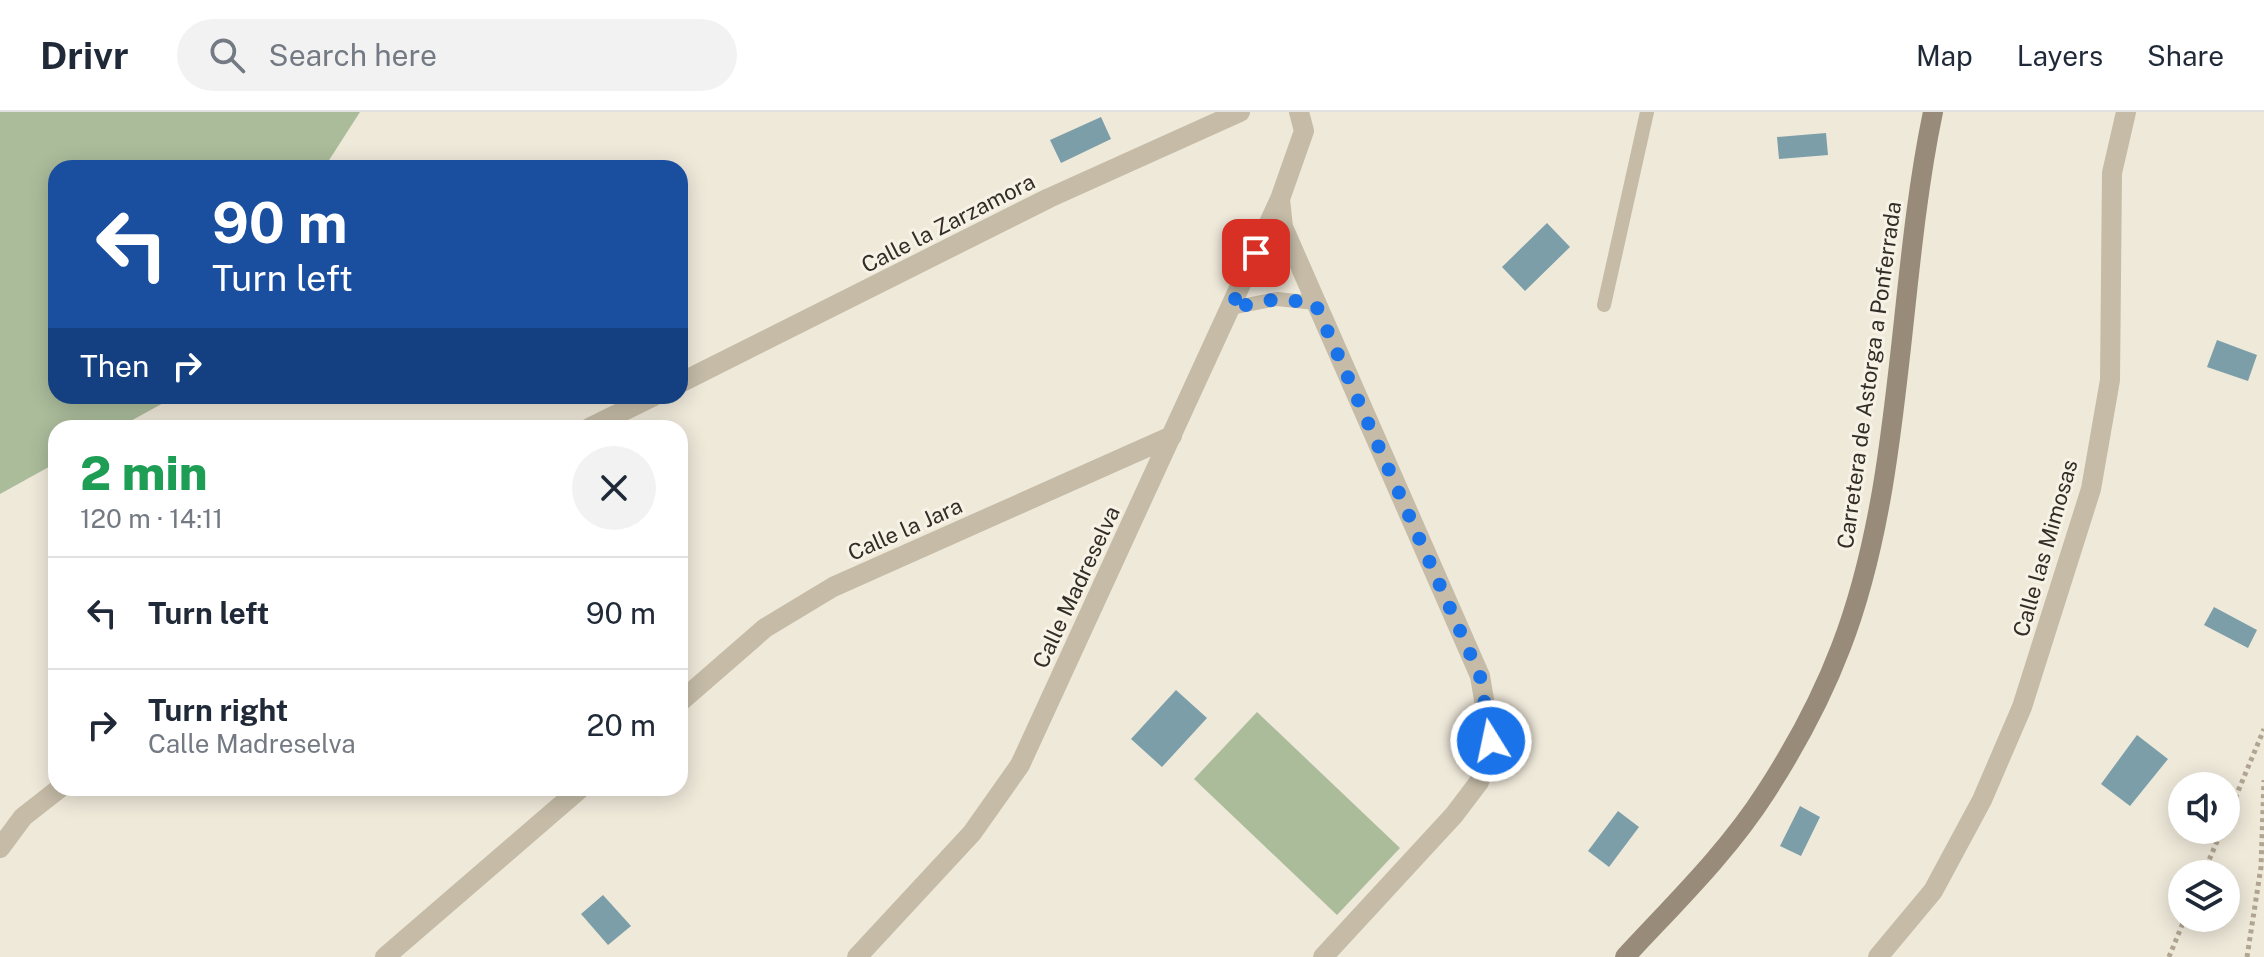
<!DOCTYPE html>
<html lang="en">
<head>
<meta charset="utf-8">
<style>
	body { margin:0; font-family:"Public Sans",sans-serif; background:#f2f2f3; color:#1f2937; height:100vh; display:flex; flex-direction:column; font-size:30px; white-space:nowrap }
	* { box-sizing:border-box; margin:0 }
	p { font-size:26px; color:#747a83 }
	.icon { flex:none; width:44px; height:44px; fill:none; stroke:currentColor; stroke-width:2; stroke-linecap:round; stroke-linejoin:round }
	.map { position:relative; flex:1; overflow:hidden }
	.panel { position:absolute; left:48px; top:308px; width:640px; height:376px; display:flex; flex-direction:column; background:#fff; border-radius:24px; box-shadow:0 4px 20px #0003 }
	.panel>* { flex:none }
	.banner { position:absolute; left:48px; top:48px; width:640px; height:244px; border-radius:24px; box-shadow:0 4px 20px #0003; background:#1a4fa0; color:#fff; overflow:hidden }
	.fabs { position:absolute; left:2168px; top:660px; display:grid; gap:16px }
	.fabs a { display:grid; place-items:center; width:72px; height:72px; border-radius:50%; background:#fff; box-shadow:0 4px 20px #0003; font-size:40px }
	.pin { position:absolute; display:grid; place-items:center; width:68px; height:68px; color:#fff; margin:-34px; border-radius:16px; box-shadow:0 4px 12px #0006 }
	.me { position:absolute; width:88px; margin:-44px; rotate:350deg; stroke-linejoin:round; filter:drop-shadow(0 0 6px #0008) }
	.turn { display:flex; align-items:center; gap:28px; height:168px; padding:0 32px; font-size:36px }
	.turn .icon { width:104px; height:104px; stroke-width:2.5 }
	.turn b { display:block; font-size:56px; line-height:68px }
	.then { display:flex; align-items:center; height:76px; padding:0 32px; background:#0003; gap:16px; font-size:30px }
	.round { display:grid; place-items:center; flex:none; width:84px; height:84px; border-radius:42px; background:#f2f2f3 }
	.summary { display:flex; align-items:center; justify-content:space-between; height:136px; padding:0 32px }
	h1 { font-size:48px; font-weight:800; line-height:60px; color:#1e9e55 }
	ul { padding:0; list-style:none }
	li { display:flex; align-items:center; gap:24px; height:112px; padding:0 32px; border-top:2px solid #e0e1e3 }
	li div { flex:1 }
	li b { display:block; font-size:30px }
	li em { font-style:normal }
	header { display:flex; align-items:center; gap:48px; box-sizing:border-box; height:112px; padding:0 40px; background:#fff; border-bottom:2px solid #e0e1e3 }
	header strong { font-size:38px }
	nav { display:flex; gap:44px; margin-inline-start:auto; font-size:28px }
	.search { width:560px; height:72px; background:#f2f2f3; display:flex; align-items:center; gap:20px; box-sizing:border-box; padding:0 28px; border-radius:44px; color:#747a83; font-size:30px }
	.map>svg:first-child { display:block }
	.green { fill:#abbc9b }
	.water { fill:#7b9ea9 }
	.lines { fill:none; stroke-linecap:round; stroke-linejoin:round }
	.path { stroke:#b1a591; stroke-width:5; stroke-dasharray:4 4; stroke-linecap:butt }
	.lane { stroke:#c5bba7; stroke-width:14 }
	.street { stroke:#c5bba7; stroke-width:20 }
	.secondary { stroke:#998b79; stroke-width:20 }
	.route { stroke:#1a73e8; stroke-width:14; stroke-dasharray:0 25.2 }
	.labels { text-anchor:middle; stroke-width:6; stroke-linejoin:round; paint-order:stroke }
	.street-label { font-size:22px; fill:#332d27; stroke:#f7f2e6 }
</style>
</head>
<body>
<header>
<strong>Drivr</strong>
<div class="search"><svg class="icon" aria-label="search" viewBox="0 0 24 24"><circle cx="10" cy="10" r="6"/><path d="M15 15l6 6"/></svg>Search here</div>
<nav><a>Map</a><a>Layers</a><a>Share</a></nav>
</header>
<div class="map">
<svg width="2264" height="845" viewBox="0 0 2264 845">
	<rect width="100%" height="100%" fill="#efe9da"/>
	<path class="green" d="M0,0H360L324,56H56V284H176L118,316H56V351L0,382Z
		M1257,600L1400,736L1337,803L1194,667Z"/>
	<path class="water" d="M1101,5L1111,27L1061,51L1050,28Z
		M1826,21L1828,43L1779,47L1777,25Z
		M1547,111L1570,135L1525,179L1502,155Z
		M2217,228L2257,243L2248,269L2207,255Z
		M2214,495L2257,518L2248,536L2204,513Z
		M1176,578L1207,606L1162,655L1131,627Z
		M2137,623L2168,647L2130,694L2101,672Z
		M1800,694L1820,705L1801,744L1780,734Z
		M1618,699L1639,715L1609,755L1588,739Z
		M603,783L631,814L608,833L581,802Z"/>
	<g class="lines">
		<path class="path" d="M2226,708L2264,617
			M2203,762L2222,718
			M2169,845L2185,806
			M2247,845L2261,755L2264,668"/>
		<path class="lane" d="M1604,193L1647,0
			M1231,196L1277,187L1315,191"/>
		<path class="street" d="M1299,0L1304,19L1280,87L1283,115L1480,564L1491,629L1479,670L1454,703L1323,845
			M680,271L1049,86L1240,0
			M589,316L654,284
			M680,590L765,516L833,475L1172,324
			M0,736L23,705L60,676
			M385,845L581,676
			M857,845L972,721L1020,653L1280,87
			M1878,845L1933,779L1982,688L2022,595L2091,377L2110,268L2112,61L2126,0"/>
		<path class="secondary" d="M1625,845C1674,792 1727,741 1766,680C1795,635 1822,585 1841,535C1904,372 1897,171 1933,0"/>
	</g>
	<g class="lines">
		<path class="route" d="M1256,141L1231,196L1277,187L1315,191L1480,564L1491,629"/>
	</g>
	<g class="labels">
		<g class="street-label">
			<text transform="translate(948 111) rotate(-27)" y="8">Calle la Zarzamora</text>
			<text transform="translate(1869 263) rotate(-82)" y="8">Carretera de Astorga a Ponferrada</text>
			<text transform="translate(905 417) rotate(-24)" y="8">Calle la Jara</text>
			<text transform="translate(2045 436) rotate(-74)" y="8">Calle las Mimosas</text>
			<text transform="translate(1076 475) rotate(-65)" y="8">Calle Madreselva</text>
		</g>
	</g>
</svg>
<div class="fabs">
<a><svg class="icon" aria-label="sound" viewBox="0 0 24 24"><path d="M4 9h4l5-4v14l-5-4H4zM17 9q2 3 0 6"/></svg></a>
<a><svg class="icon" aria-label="layers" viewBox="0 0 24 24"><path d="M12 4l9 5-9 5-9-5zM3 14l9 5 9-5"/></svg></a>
</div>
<div class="pin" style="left:1256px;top:141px;background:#d93025"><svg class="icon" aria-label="arrive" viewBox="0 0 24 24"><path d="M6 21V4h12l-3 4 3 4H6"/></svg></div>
<svg class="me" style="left:1491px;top:629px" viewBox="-20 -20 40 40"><circle r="17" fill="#1a73e8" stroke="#fff" stroke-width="3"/><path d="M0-11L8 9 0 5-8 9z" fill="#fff"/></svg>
<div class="banner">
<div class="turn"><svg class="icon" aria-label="left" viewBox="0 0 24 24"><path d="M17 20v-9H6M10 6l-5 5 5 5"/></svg><div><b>90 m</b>Turn left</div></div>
<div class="then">Then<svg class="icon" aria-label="right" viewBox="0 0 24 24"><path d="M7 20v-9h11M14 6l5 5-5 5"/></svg></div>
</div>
<section class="panel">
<div class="summary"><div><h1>2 min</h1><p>120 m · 14:11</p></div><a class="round"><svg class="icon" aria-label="close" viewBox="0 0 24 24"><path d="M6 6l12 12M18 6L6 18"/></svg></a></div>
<ul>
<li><svg class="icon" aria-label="left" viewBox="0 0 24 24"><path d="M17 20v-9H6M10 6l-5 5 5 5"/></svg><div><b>Turn left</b></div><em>90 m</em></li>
<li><svg class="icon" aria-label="right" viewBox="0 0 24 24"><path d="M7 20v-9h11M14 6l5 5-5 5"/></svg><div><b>Turn right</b><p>Calle Madreselva</p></div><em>20 m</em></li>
</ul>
</section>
</div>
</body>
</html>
